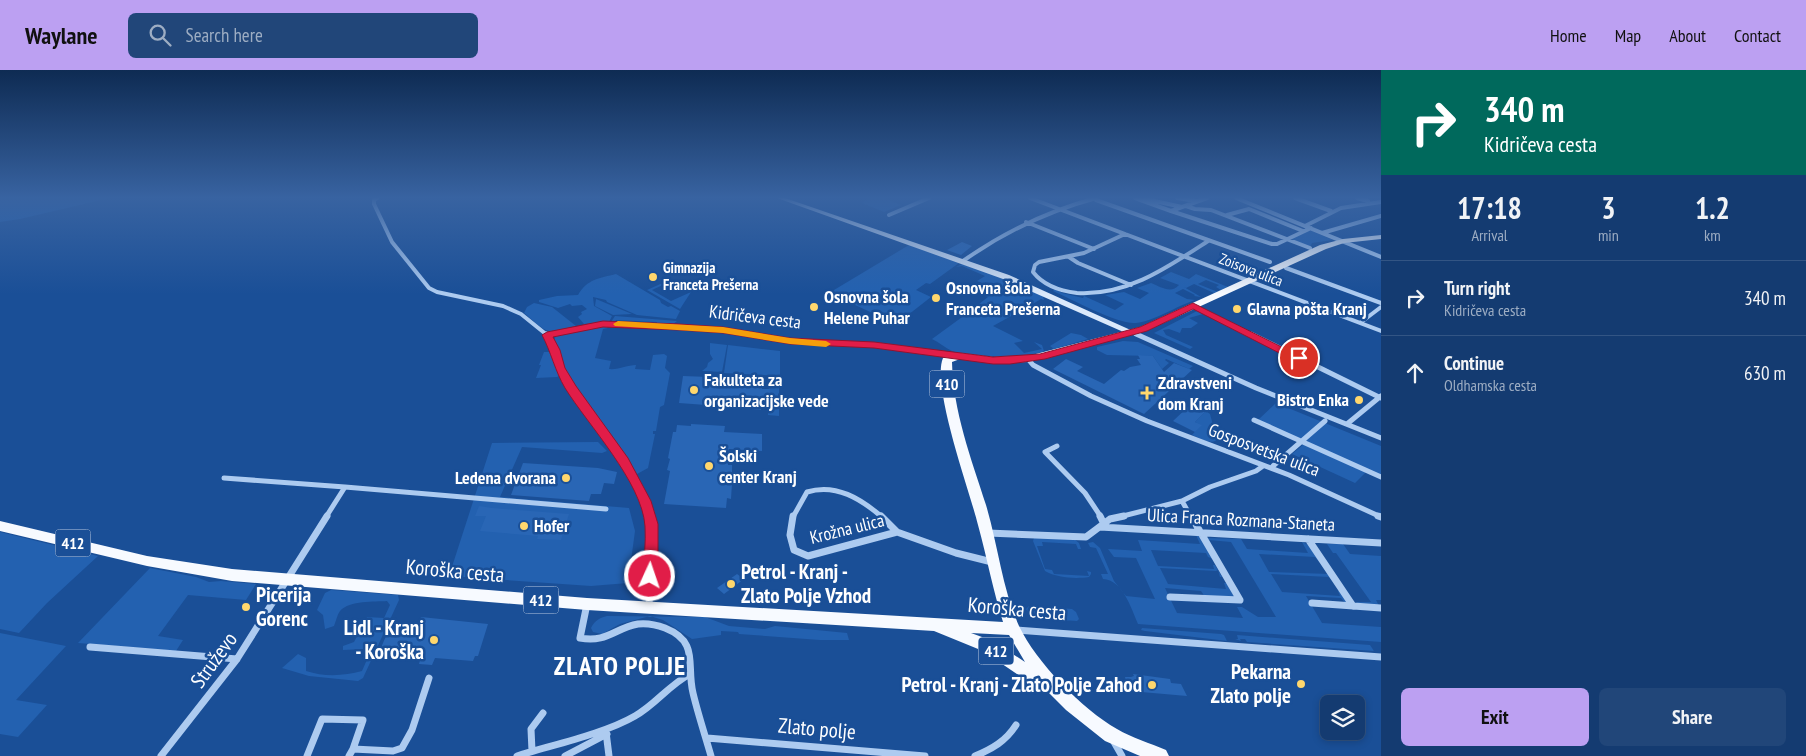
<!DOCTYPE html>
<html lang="en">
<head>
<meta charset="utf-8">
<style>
	body { margin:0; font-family:"PT Sans Narrow",sans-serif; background:#214679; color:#f1f3f6; height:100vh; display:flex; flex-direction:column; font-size:19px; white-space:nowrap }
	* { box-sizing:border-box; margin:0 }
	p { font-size:16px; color:#9dadc3 }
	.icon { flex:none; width:28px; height:28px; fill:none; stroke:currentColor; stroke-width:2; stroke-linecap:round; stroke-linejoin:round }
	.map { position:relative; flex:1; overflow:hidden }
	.drawer { display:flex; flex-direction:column; background:#143b71; width:425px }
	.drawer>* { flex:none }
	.guide { background:#00695c; color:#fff; overflow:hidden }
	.tools { position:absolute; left:1320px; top:625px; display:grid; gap:10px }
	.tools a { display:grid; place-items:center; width:45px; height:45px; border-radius:8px; background:#143b71; box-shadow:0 2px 8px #0003,0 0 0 1px #335584; font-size:25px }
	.pin { position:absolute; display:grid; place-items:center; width:42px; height:42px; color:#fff; margin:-21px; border:2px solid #fff; border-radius:50%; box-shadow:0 1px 5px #0007 }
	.me { position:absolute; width:55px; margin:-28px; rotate:3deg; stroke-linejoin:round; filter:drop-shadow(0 0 4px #0008) }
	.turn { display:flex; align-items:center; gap:18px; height:105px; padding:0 20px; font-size:22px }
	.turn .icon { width:65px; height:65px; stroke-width:2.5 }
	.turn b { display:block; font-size:35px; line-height:42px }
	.eta { display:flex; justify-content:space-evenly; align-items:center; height:85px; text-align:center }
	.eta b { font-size:30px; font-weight:600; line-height:35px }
	.cta { display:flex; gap:10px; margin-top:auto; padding:10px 20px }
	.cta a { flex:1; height:58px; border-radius:8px; background:#bca0f2; color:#111; font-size:20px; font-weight:600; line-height:58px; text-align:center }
	.cta a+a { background:#214679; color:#f1f3f6 }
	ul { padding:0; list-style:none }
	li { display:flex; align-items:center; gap:15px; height:75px; padding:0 20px; border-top:1px solid #335584 }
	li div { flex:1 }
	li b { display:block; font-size:19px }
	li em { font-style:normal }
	header { display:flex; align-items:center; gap:30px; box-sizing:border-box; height:70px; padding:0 25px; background:#bca0f2; color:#111 }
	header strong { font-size:24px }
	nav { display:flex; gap:28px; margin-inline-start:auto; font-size:18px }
	.search { width:350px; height:45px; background:#214679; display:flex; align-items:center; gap:12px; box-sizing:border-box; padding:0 18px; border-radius:8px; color:#9dadc3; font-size:19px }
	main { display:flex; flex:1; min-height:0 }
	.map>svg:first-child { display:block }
	.green { fill:#2361b0 }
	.building { fill:#2966b5 }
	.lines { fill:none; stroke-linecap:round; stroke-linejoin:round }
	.street-far2 { stroke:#adcbf0; stroke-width:4 }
	.street-far1 { stroke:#adcbf0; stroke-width:5 }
	.street { stroke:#adcbf0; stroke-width:7 }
	.secondary { fill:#dbe9fb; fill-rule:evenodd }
	.primary { fill:#f7faff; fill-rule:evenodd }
	.route { fill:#e11d48; stroke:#92132f }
	.slow { fill:#f59e0b }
	.poi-dot { fill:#ffd76d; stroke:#1a4f97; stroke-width:2 }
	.labels { text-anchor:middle; stroke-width:5; stroke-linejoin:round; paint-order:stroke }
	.far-poi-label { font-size:15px; font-weight:bold; fill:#fff; stroke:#1a4f97; text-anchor:start }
	.far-street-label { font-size:15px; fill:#fff; stroke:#1a4f97 }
	.shield { fill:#1a4f97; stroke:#bacae0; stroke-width:1 }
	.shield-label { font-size:16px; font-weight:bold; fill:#fff }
	.poi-label { font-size:18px; font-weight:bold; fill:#fff; stroke:#1a4f97; text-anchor:start }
	.street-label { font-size:18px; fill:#fff; stroke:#1a4f97 }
	.near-street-label { font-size:21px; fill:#fff; stroke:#1a4f97 }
	.near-poi-label { font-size:21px; font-weight:bold; fill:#fff; stroke:#1a4f97; text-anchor:end }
	.near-district-label { font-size:26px; font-weight:bold; letter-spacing:1px; fill:#fff; stroke:#1a4f97 }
</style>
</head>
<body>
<header>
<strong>Waylane</strong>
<div class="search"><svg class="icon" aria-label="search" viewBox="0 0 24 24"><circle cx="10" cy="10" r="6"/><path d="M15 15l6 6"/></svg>Search here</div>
<nav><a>Home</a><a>Map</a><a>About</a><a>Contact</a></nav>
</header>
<main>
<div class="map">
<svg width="1381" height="686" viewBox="0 0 1381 686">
	<rect width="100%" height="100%" fill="#1a4f97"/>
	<path class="green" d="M0,128H110L20,149L0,152Z
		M869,128H884L901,135L884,142L862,133Z
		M1310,160L1333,170L1312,173L1310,177L1291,169Z
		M909,175L959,193L930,214L926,213L916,220L931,227L899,252H892L829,223Z
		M962,194L1007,209L1043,226L1044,230L1041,229L1031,235L1034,237L1031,240L1026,238L993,256L1023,271L1014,273L1024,283L1042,279L1034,272L1042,275L1044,281C1029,289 968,287 952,281C945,278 939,272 932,269L969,242L971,243L981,235L979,234L988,227L985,226L994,218L977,211L985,206L962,196L956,197Z
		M1171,202L1189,209L1196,204L1228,217L1221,220L1216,217L1219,215L1206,210L1198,214L1218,222L1214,223L1194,214L1186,218L1184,217L1201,227L1194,226L1195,225L1183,219L1175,223L1187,229L1195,230C1177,236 1154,251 1136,253C1119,255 1071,229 1053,221L1055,219L1062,223L1083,228L1084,226L1115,240L1124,234L1105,225L1124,222L1140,229L1149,223L1137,218L1151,213C1161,217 1171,224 1179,215L1160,208Z
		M616,204L660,230L661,233L668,237L671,236L680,241L676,249L637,245L607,232L606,230L593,227L594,236L612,246L609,252L584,254L578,247L582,244L581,242L587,239L582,235L572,236L570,234L558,238L539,232V230L557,226L578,225C587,209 600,208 616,204Z
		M667,211L669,212L652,220L671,231L691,222L680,239L647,220Z
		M596,229L632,244L613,245L595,236Z
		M534,233L552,237L576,256C544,264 549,264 524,243L527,237Z
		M1197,241L1203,244L1189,248L1198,253L1191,258H1182L1180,263L1169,259L1163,260L1166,265L1193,277L1190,279L1154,263Z
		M615,246L677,251L672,255H657V252L616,250L615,252H611Z
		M606,256L608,258L603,259L595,288L611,291L609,299C619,300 627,295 636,295L635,299L650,300L653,285L664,284L667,286L665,298L670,303L664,335L660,337L656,361H653V364H655L648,398L637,404L620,377L572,314C564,299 562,283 554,270L556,266L588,258Z
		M1071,263L1081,265L1088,269L1054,279L1050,276Z
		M1123,271L1138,272L1193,296L1189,299L1166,289L1165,290L1169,293L1162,299L1153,286L1107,285L1097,280V277Z
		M710,273L727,275L722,302L702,301L707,297L708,293L713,289L710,284Z
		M728,275L780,281V306L724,303Z
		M544,282H553L559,306L557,307L536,308L541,295H539Z
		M769,307L779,308V346L768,345Z
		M1276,333L1381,376V406L1258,350Z
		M1206,341L1210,344L1217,370C1210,375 1200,368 1192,365L1201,355L1195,352Z
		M598,372L607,381L602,383L522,377L500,427L629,438L635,461L628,513L591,516L449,506L492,373Z
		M1304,374L1366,402L1355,413L1292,384Z
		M0,462L98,486L47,533L19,563L0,559Z
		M1196,465L1200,466L1213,489L1208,487L1206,483L1151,480L1158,496L1214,499L1213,495H1215L1222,507H1220L1218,500L1216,501L1160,498L1168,514L1226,519L1224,513H1227L1234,527H1205L1201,521L1165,518L1177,543L1243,548L1237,537H1242L1258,547H1276L1231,472L1209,470L1207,468L1241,469L1247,479L1308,483L1302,472C1312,475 1315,485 1320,493L1315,487L1259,484L1269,502L1330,504V507L1334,513L1329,507L1271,504L1282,522L1340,526L1338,521H1341L1347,532L1345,533L1341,528L1306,526L1322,553L1381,557V572L1138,554C1131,538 1123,510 1103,509L1101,504H1108L1096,478L1090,477L1088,473L1093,472L1100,478L1114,511L1126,526L1155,529L1136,488L1114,487L1108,479L1142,481L1138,470L1200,474Z
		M1034,468L1074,469L1079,473L1081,479H1078L1076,474L1042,472L1043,476H1037L1045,499L1052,500L1054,504L1089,506L1087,501L1091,502V504L1089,507C1076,509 1057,508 1045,501L1033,471Z
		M1327,474H1343L1350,484L1381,486V530H1376L1379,536L1360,534L1356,532H1371L1336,483H1333Z
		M150,498L196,507L209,512L221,511L256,514L246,530L188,525L158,566L183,570L176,581L78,573Z
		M331,520L398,525L399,530L363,608L358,611L309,606L282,598L298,584L306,588V601C324,607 344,606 362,601L369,585L364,579L343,580V576L354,572L367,547L384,548L390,535L387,531C374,532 350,530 340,541C337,545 336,551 334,556L325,559L323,545L317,540L325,523Z
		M1029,536L1072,539L1076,542L1079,549L1077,551C1063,550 1033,553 1026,539Z
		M607,546L705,547L729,556L765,559L775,556L847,563L849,570H820L739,564L738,562L721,561V565L692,569L663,550L650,546L620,554L602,564L593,562L591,558C595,550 600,548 607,546Z
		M1142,558L1221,564L1224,565L1227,571L1145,561L1141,560Z
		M0,563L66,576L16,630L47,635L18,667L0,664Z
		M1237,565L1370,575L1374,581L1247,572L1245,569H1240L1241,571L1235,569H1238Z"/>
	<path class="building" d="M962,172L972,176L961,185L947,180Z
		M1138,285L1153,286L1164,302L1174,293L1192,300L1144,344L1053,299L1066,289L1083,297L1077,301L1104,314L1121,300L1124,301L1130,297L1141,295L1137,289H1140Z
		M683,306L709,307V315L721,316L722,308L762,309V319H770L769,329H762L761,340L719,336L720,327H707L706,335L679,333Z
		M1190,335L1205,342L1195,352L1202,355L1195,362L1173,351Z
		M691,354L725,356L724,362L762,364V381L729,379L728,395H732V413L731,429L727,428L726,438L664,434L670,401L667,400L670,389L668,388L673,362H676L677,355L691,356Z
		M523,393L598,398L617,402L614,414L604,413L601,424H591L589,431L511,425Z
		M479,436L492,438L569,444L561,470L537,469L538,466L480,461L486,446H475Z
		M737,504L744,509L724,524L717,518Z
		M421,547L488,554L478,586H475L473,591L435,588L432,595L419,594L420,590L377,587L392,552L418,554Z
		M1133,604L1170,609L1171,613L1181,614L1187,626L1130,621L1128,616H1123L1120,610L1126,611L1125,607H1131L1134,606Z"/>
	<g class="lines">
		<path class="street-far2" d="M377,128L374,130V134L392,172L429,218L437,222L503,236L521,244L547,265
			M1030,128L1381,261
			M1135,128L1171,141
			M1141,128L1182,137
			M1177,128L1196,131
			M1207,128L1171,141L1272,174H1277L1311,158
			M1236,128L1381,187
			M1295,128L1331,141
			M1357,128L1368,131
			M1096,130L1270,192
			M1186,136L1195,139L1211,140L1310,178
			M889,145L929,128
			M1227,145L1249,139L1303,161
			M1026,152L1094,179
			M1305,156L1341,138L1381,132
			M1322,163L1381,146
			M1125,164L1084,183L1039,192L1035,195L1033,202C1044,216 1060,221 1077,223C1127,226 1168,197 1208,171
			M1069,187L1078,193L1131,215
			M963,191C1004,162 1048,141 1096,128
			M1286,198L1381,233
			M1193,236L1253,265
			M1360,253L1381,237
			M1131,262L1139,265
			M547,265L603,254L723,260L756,265"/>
		<path class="street-far1" d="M546,264C557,280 560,299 570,316C597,359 636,396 649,447
			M749,264L790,271L874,275L958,286
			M1136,264L1256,318L1381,368
			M1251,264L1381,328
			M547,265L551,264
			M1028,289L1033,295L1091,326L1147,351L1289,405L1381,447
			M1254,350L1381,407
			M1347,354L1381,326
			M1057,376L1045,382L1085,423L1101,447
			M1273,396L1325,351
			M224,408L345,417
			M1182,431L1191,447
			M326,447L345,417L606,439
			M793,447L807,422C836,413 861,429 882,447
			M1119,447L1182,431L1210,417L1256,401L1263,396"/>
		<path class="street" d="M649,446L651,454L649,537
			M793,446L790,465L794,480L808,486L897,462
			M881,446L897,462
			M1100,446L1103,452
			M1378,446L1381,447
			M1100,457L1381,473
			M897,462L956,483L992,492
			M988,463L1086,467L1110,449L1124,446
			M1308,469L1353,536
			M1170,527L1240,530L1191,446
			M1312,533L1381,538
			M587,534L580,568C607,573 615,558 638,554C647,553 657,555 665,558C700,572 686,595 693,623C698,644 705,665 711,686
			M1016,560L1381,587
			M90,577L237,589
			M606,662L609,686
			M707,668L925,686
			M1114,672L1122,686
			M532,681L531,659L543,643
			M161,686L237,589L327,446
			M307,686L322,649L363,650L353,679
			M349,686L353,679L393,681L402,678L412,660L429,608
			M517,686C552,675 604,664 635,646C655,635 669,615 690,604
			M565,686L607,664
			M975,686C992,679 1006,671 1016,655"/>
		<path class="secondary" d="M777,128H785L1009,205L1135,262L1134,264H1128L1003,209Z"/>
		<path class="primary" d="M1381,165V169L1344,173L1326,179L1146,261L1028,292L993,293L960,289L952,292C953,341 971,388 986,435C998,475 1002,518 1019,556C1036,592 1082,639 1117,659C1132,668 1150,673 1166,680L1169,686H1140L1105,671L1066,640L1049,623L1042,621L983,581L934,561L587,540L232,511L147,496L0,461V451L147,486L232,499L587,528L1003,552C993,520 987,488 978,455C970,422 931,316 943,288L959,283L993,287L1028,286L1140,257L1320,175L1343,169ZM971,563L1009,565L1025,592L993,571Z"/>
	</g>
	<linearGradient id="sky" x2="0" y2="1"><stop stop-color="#0e2b53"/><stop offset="0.57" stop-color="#3863a1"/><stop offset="1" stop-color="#3863a1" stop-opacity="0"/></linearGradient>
	<rect width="1381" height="224" fill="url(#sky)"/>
	<path class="route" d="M1193,233L1304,288L1299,292L1295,291L1193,239L1147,261L1045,289L1010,294H993L874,278L790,274L723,263L679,260L603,257L553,267L560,280L565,298L576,316L628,388L651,431L658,454V506L656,510L650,511L645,510L643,506C644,489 646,472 645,456C642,412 588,355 565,318C555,301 551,282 542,265L547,262L603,251L679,254L723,257L790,268L874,272L993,287L1040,284L1140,257Z"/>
	<path class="slow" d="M618,251L723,257L790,268L826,271L831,274L826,277L790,274L723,263L615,256L613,254Z"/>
	<g class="poi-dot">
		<circle cx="653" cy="207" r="5"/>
		<circle cx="936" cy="228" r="5"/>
		<circle cx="814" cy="237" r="5"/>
		<circle cx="1237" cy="239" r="5"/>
		<circle cx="694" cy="320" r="5"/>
		<path d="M1144.5 315.5h5v5h5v5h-5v5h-5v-5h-5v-5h5z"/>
		<circle cx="1359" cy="330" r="5"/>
		<circle cx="709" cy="396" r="5"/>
		<circle cx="566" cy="408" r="5"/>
		<circle cx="524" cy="456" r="5"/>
		<circle cx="731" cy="514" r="5"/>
		<circle cx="246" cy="537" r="5"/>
		<circle cx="434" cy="570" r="5"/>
		<circle cx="1301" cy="614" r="5"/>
		<circle cx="1152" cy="615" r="5"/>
	</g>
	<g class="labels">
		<g class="far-poi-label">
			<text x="663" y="203">Gimnazija<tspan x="663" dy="17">Franceta Prešerna</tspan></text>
		</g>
		<g class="far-street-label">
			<text transform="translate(1251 200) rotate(21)" y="5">Zoisova ulica</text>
		</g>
		<g class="shield">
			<rect x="929.5" y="300.5" width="35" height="27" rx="4"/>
			<rect x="55.5" y="459.5" width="35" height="27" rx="4"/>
			<rect x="523.5" y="516.5" width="35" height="27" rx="4"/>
			<rect x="978.5" y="567.5" width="35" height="27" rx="4"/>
		</g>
		<g class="shield-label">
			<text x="947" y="320">410</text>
			<text x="73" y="479">412</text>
			<text x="541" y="536">412</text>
			<text x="996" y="587">412</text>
		</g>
		<g class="poi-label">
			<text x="946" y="224">Osnovna šola<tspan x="946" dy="21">Franceta Prešerna</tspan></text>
			<text x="824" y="233">Osnovna šola<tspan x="824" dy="21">Helene Puhar</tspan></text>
			<text x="1247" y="245">Glavna pošta Kranj</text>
			<text x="704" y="316">Fakulteta za<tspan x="704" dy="21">organizacijske vede</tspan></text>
			<text x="1158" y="319">Zdravstveni<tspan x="1158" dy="21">dom Kranj</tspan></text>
			<text x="1349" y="336" text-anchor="end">Bistro Enka</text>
			<text x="719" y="392">Šolski<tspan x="719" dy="21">center Kranj</tspan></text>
			<text x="556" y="414" text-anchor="end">Ledena dvorana</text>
			<text x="534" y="462">Hofer</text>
		</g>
		<g class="street-label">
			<text transform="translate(755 247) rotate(7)" y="6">Kidričeva cesta</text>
			<text transform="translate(1264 380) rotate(21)" y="6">Gosposvetska ulica</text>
			<text transform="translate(1241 450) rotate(3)" y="6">Ulica Franca Rozmana-Staneta</text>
			<text transform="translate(847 459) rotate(-14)" y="6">Krožna ulica</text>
		</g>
		<g class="near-street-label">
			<text transform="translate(455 501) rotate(5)" y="7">Koroška cesta</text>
			<text transform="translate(1017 539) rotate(5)" y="7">Koroška cesta</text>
			<text transform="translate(214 590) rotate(-54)" y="7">Struževo</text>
			<text transform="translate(817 659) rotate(5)" y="7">Zlato polje</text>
		</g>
		<g class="near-poi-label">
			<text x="741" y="509" text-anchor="start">Petrol - Kranj -<tspan x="741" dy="24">Zlato Polje Vzhod</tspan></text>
			<text x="256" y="532" text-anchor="start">Picerija<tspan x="256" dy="24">Gorenc</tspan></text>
			<text x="424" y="565">Lidl - Kranj<tspan x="424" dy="24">- Koroška</tspan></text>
			<text x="1291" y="609">Pekarna<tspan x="1291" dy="24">Zlato polje</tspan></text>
			<text x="1142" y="622">Petrol - Kranj - Zlato Polje Zahod</text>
		</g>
		<g class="near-district-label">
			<text x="620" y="605">ZLATO POLJE</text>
		</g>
	</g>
</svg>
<div class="tools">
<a><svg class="icon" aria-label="layers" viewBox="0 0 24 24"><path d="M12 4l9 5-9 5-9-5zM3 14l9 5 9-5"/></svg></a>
</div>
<div class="pin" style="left:1299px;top:288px;background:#d93025"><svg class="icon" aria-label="arrive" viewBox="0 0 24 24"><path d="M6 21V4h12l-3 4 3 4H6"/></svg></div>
<svg class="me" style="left:650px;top:506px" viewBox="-20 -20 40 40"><circle r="17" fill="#e11d48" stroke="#fff" stroke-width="3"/><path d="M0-11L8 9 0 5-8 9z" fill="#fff"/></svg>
</div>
<section class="drawer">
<div class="guide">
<div class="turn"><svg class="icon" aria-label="right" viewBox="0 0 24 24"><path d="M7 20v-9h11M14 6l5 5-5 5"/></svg><div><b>340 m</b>Kidričeva cesta</div></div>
</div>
<div class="eta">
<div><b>17:18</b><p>Arrival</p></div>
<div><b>3</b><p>min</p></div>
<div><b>1.2</b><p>km</p></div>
</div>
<ul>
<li><svg class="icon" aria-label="right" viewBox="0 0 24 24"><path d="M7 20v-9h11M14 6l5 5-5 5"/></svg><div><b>Turn right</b><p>Kidričeva cesta</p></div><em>340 m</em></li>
<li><svg class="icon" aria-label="ahead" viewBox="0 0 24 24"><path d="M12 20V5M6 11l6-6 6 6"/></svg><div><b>Continue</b><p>Oldhamska cesta</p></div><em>630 m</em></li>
</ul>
<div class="cta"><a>Exit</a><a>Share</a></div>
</section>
</main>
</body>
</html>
